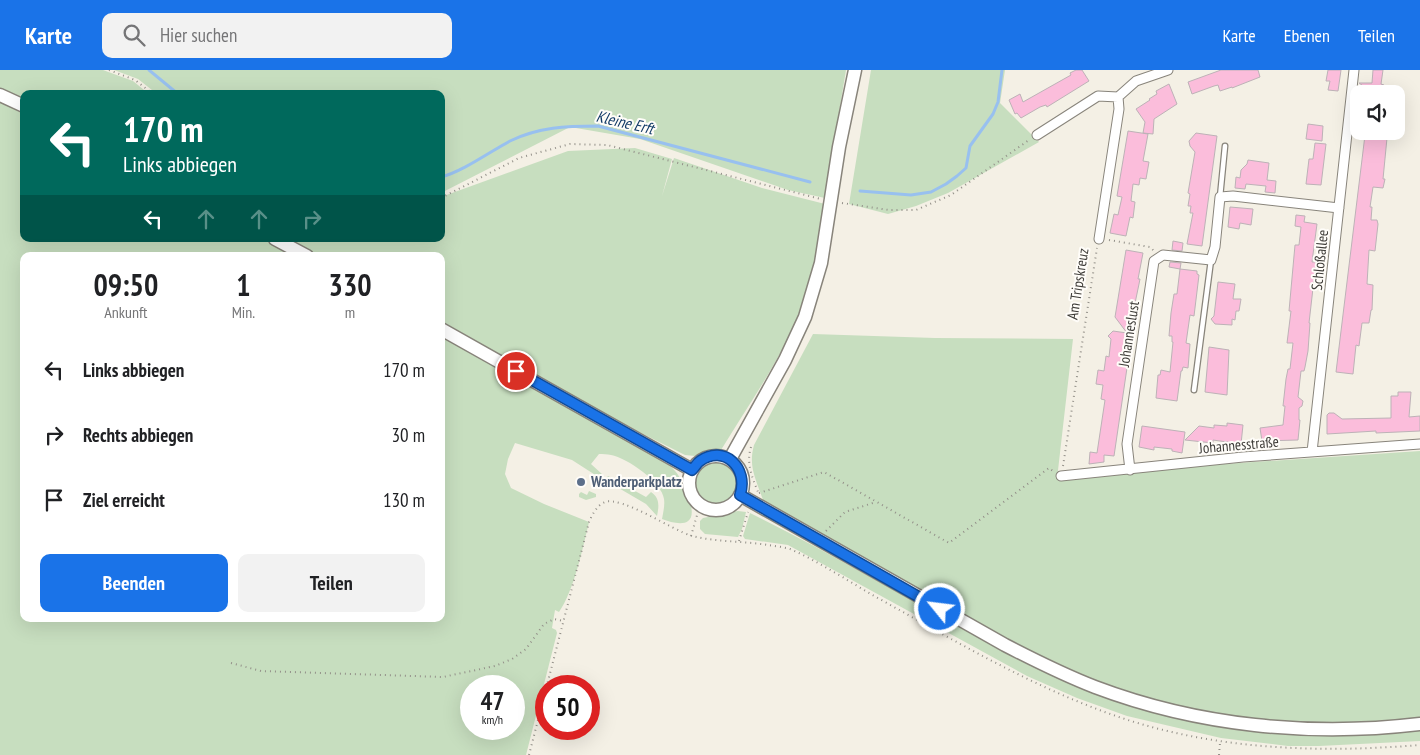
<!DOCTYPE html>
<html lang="de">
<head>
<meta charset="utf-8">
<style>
	body { margin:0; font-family:"PT Sans Narrow",sans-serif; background:#f2f2f2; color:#202124; height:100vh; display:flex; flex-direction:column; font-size:19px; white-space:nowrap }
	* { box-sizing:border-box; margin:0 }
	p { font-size:16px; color:#757577 }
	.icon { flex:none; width:28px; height:28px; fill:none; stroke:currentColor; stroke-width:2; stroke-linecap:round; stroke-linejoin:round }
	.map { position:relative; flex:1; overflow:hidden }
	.details { position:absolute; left:20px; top:182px; width:425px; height:370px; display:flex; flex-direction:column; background:#fff; border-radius:10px; box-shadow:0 5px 20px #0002 }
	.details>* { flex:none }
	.banner { position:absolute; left:20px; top:20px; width:425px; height:152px; border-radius:10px; box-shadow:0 5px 20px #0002; background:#00695c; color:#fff; overflow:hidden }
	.buttons { position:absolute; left:1350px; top:15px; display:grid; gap:10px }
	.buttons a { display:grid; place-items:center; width:55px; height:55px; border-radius:10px; background:#fff; box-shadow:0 5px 20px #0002; font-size:25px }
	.speed { position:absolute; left:460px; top:605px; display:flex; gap:10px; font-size:25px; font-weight:700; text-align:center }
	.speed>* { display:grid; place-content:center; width:65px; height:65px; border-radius:50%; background:#fff; box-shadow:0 5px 20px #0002; line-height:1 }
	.speed small { font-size:12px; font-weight:400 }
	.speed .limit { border:8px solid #d22; background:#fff; color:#111 }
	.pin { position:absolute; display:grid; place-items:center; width:42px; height:42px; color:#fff; margin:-21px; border:2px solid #fff; border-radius:50%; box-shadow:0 1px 5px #0007 }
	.me { position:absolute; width:55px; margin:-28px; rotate:299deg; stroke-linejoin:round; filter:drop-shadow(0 0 4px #0008) }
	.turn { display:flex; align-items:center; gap:18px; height:105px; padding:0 20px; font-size:22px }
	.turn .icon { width:65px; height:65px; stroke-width:2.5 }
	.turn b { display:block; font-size:35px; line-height:42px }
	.lanes { display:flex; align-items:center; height:48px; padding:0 20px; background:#0003; justify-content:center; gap:25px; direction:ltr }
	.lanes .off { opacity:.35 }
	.eta { display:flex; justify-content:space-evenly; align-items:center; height:85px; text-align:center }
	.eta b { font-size:30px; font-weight:700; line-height:35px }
	.button { display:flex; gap:10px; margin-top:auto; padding:10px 20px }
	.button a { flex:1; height:58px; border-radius:10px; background:#1a73e8; color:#fff; font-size:20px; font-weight:700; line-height:58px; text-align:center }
	.button a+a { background:#f2f2f2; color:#202124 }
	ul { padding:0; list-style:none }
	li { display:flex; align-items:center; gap:15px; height:65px; padding:0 20px }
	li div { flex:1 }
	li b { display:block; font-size:19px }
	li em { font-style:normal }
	header { display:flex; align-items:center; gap:30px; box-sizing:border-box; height:70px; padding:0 25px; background:#1a73e8; color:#fff }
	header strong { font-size:24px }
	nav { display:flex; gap:28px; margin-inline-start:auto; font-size:18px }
	.search { width:350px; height:45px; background:#f2f2f2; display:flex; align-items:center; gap:12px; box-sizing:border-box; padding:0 18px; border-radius:10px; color:#757577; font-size:19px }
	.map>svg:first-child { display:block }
	.green { fill:#c7debf; fill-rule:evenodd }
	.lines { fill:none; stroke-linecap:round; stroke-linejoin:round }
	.stream { stroke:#98c0ef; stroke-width:3 }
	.building { fill:#fbbddb; stroke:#bdb2b7 }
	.lane-casing { stroke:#88847b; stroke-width:7 }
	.street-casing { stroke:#88847b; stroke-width:11 }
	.secondary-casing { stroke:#88847b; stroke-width:15 }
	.path { stroke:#939089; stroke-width:2; stroke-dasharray:1 4; stroke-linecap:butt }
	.lane { stroke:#fff; stroke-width:4.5 }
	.street { stroke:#fff; stroke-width:9 }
	.secondary { stroke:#fff; stroke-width:12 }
	.route-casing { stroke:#114b97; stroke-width:12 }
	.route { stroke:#1a73e8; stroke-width:9 }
	.service-dot { fill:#5c6f8a; stroke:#fffdf9; stroke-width:2 }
	.labels { text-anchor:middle; stroke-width:4; stroke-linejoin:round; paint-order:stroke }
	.street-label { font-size:15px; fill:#3e3c38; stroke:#fffdf9 }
	.service-label { font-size:15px; font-weight:bold; fill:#4e5e75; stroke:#fffdf9; text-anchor:start }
	.water-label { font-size:16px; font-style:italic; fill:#123b67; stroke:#fffdf9 }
</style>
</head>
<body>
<header>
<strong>Karte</strong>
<div class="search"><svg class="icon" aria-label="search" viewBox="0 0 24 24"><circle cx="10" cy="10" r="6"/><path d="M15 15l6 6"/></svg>Hier suchen</div>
<nav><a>Karte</a><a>Ebenen</a><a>Teilen</a></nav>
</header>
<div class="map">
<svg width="1420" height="685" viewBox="0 0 1420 685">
	<rect width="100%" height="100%" fill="#f4f0e5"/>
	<path class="green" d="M0,0H103L133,11L149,24H24V32L0,20Z
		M114,0H846L825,128L788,120L640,69L570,57L441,123V24H157L138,9Z
		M871,0H1005L1000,33L1039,72L948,123L916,136L888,144L849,134Z
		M0,32L24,43V169H264L296,186H24V549H441V266L509,302L669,395C684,408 679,411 685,426C687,429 690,432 691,436C696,459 675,454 662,449C663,443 665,436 664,429C662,412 627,388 611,385C607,384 603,384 599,384L591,394L603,405L600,408L572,390L515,373L508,389L505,404L511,418L544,434L589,452C583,477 574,521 559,542L555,540L552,558L556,560L557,563L526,685H0ZM471,616H514V659H471Z
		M635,78L672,89L662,126L674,88L762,118L825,134C819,171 814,210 799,245C779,292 747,337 721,380L695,386L685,385L637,361L441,254V186H316L284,169H441V127L568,81Z
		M813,264L935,268L1073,269L1057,409L1194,396L1420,381V648C1346,654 1272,657 1199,641C1148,630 1099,613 1052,592C1010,574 970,549 929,527C873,495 817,464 763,430C756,409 748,397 754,375Z
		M693 414a23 23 0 1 1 46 0a23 23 0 1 1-46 0Z
		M608,406L646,427L651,422C660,428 659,436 657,446L646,434L605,410Z
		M589,421L596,424V427L586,430L579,427V424L581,422L587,425Z
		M738,441L746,442L742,459L738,467L705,464L700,459V451L703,448Z
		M750,443C825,480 896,522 970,562C1018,588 1068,615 1121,632C1216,664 1320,671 1420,660V671L1319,676H1288L1221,668L1127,646L1077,628L1027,606L788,475L745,469L743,466Z"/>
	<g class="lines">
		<path class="stream" d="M149,0L178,24
			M441,107C462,102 491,81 510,71C539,57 566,56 598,56L810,112
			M860,121L911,125L931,122L946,114L957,106L966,98L970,76L993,44L998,32L1002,0"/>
	</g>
	<path class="building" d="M1076,0H1082L1089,11L1047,37L1046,35L1040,37L1021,48L1017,43L1015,44L1009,30L1020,24L1023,32L1071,5L1070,3Z
		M1221,0H1258L1260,7L1232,18V17L1220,21L1218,15L1214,16L1192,24L1188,12Z
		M1328,0H1341L1338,21L1328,20L1330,11H1326Z
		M1373,0H1383L1381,14L1384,15L1382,24H1369V20L1359,13H1372Z
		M1169,14L1177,34L1154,49L1153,64L1143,63L1145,52L1136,39L1150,30L1149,29L1157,24L1156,21Z
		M1308,54L1323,56L1322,71L1306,69Z
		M1128,61L1148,64L1143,91L1149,92L1146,109L1140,108L1139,115L1133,114L1131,131L1135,132L1133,148L1130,147L1126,166L1110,163L1114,144L1118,145L1122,127L1117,126Z
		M1196,63L1217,66L1202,176L1187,174L1193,143H1190L1191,136H1188L1190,124L1188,123L1195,82L1190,76L1189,71Z
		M1365,65L1387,68L1383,109H1385L1383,118L1373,117L1370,137H1372L1371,150H1377L1378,154L1375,181L1369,180L1367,214L1373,215L1372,240H1371L1369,253H1362L1359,276L1356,275L1353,304L1336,302Z
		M1315,73L1326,74L1321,115L1306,114L1309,89H1313Z
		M1248,90L1269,93L1267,110L1276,111L1275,123L1265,122L1266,116L1246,114L1245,119L1235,118L1236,107L1240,108L1241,100L1247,94Z
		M1230,137L1253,139L1251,155L1240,153L1239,159L1228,157Z
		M1296,145L1305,146L1304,152L1317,154L1312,192H1316L1309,253H1310L1308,281L1305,297L1304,301H1301L1298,327L1303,331L1302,336L1299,338V350H1300L1298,370L1262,371L1260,358L1283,355L1285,336H1283L1286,309L1288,299H1290L1293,273H1287L1291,241H1289L1295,175H1299L1301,157L1295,156Z
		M1173,171L1183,173L1182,181L1172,180Z
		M1126,180L1143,183L1138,209H1140L1139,214L1134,238L1137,243L1135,244L1131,264H1132L1114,386L1104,385V392L1089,394L1090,382L1097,383L1105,330L1101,329L1103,315L1096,314L1098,300L1104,301L1106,286L1109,287L1111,269L1108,266L1113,261L1127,263L1115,247Z
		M1170,192L1181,193L1180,199L1169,197Z
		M1180,199L1197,201V204L1199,205L1194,246L1190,245L1186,273L1190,274L1188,298L1183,297L1182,301H1181L1177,331L1156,328L1158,305H1160L1161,300L1170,302L1173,272H1172V266H1169L1171,243L1174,224H1177Z
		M1218,212L1235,214L1233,229H1241L1239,241H1236L1235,250L1232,249V255L1215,254L1211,249L1214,246Z
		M1209,277L1229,280L1227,325L1205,322Z
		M1398,322H1411L1409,347L1420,346V361L1376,363V361L1327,364V345L1329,343H1334L1342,349L1391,348V326H1398Z
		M1227,353L1243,355L1241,374L1213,370V373L1185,370L1199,356L1214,358V355L1227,356Z
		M1142,356L1185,362L1182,383L1172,381V379L1154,377V380L1139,377Z"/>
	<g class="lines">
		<defs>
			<path id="lane" d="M1220,127L1225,76
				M1194,320L1211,190"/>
			<path id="street" d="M1037,65L1098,26L1118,27L1136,11L1168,0
				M1099,169L1119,39L1118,27
				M1312,382L1354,0
				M1130,400L1127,374L1154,191L1163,185L1211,190L1215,177L1220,127L1233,126L1339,138
				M1061,406L1243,387L1420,374"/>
			<path id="secondary" d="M0,25L24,36
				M275,169L307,186
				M441,259L692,400
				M689 413a27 27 0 1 1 54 0a27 27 0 1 1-54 0Z
				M730,389L785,290L805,247L821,193L839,77L855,0
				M740,425L1005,575C1034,590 1064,605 1095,617C1198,656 1310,667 1420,654"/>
		</defs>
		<use href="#lane" class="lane-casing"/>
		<use href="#street" class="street-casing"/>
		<use href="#secondary" class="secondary-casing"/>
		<path class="path" d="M109,0L135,10L153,24
			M441,128L519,88L570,74L607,75L821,129
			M842,133L889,140H916L951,125L1029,70
			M1109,170L1150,177L1154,181
			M751,377C746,393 752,407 758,422
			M1063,396L1097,178
			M759,423L824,402L949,473L1049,398L1053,401
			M826,461L845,442L876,432
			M691,466L700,435
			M739,471L748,442
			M231,593L261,601L443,607L495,596L512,589L526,579L544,554L554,549L563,551
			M529,685L589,452C592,445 597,435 605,432C622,426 672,460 692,466C716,472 743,471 768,475C775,476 783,477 790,479C820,492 848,511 876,527C959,573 1040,622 1131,651C1224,680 1323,683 1420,675
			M1219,685L1220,673"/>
		<use href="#lane" class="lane"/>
		<use href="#street" class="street"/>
		<use href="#secondary" class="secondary"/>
	</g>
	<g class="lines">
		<defs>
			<path id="route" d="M516,301L692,400C695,397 697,393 700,391C724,374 749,398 740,425L940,539"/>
		</defs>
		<use href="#route" class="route-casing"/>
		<use href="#route" class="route"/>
	</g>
	<circle class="service-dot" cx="581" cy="412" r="5"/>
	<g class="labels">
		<g class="street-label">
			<text transform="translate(1320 190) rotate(-84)" y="5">Schloßallee</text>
			<text transform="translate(1078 214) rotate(-81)" y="5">Am Tripskreuz</text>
			<text transform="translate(1129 264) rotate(-81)" y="5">Johanneslust</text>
			<text transform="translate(1239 375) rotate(-5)" y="5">Johannesstraße</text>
		</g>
		<g class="service-label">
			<text x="591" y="417">Wanderparkplatz</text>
		</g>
		<g class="water-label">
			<text transform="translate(625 52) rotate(13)" y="6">Kleine Erft</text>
		</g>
	</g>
</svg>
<div class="buttons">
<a><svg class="icon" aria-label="sound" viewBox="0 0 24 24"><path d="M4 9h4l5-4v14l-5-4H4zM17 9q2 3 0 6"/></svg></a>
</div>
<div class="speed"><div>47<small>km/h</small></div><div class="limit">50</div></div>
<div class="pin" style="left:516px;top:301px;background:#d93025"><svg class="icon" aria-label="arrive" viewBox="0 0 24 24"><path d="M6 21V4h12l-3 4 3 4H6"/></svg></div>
<svg class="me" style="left:940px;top:539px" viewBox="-20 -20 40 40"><circle r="17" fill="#1a73e8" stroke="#fff" stroke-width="3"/><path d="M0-11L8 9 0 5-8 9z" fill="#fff"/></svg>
<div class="banner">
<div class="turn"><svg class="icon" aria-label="left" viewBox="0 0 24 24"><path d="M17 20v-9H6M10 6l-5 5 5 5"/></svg><div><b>170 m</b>Links abbiegen</div></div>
<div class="lanes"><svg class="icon" aria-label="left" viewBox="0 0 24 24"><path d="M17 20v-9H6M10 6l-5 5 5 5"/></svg><svg class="icon off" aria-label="ahead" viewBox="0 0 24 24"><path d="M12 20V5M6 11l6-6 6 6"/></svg><svg class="icon off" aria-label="ahead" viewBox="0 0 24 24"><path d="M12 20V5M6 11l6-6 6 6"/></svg><svg class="icon off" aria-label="right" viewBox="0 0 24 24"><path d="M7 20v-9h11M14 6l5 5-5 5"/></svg></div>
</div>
<section class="details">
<div class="eta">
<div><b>09:50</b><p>Ankunft</p></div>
<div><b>1</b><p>Min.</p></div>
<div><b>330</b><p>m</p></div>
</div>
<ul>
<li><svg class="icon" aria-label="left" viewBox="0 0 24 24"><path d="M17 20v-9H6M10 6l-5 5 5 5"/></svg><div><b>Links abbiegen</b></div><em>170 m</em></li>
<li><svg class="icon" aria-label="right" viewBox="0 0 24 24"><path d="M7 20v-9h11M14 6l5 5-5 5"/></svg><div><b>Rechts abbiegen</b></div><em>30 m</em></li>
<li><svg class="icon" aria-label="arrive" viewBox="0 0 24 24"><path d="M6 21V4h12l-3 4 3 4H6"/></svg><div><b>Ziel erreicht</b></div><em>130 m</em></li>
</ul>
<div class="button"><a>Beenden</a><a>Teilen</a></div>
</section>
</div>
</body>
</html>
